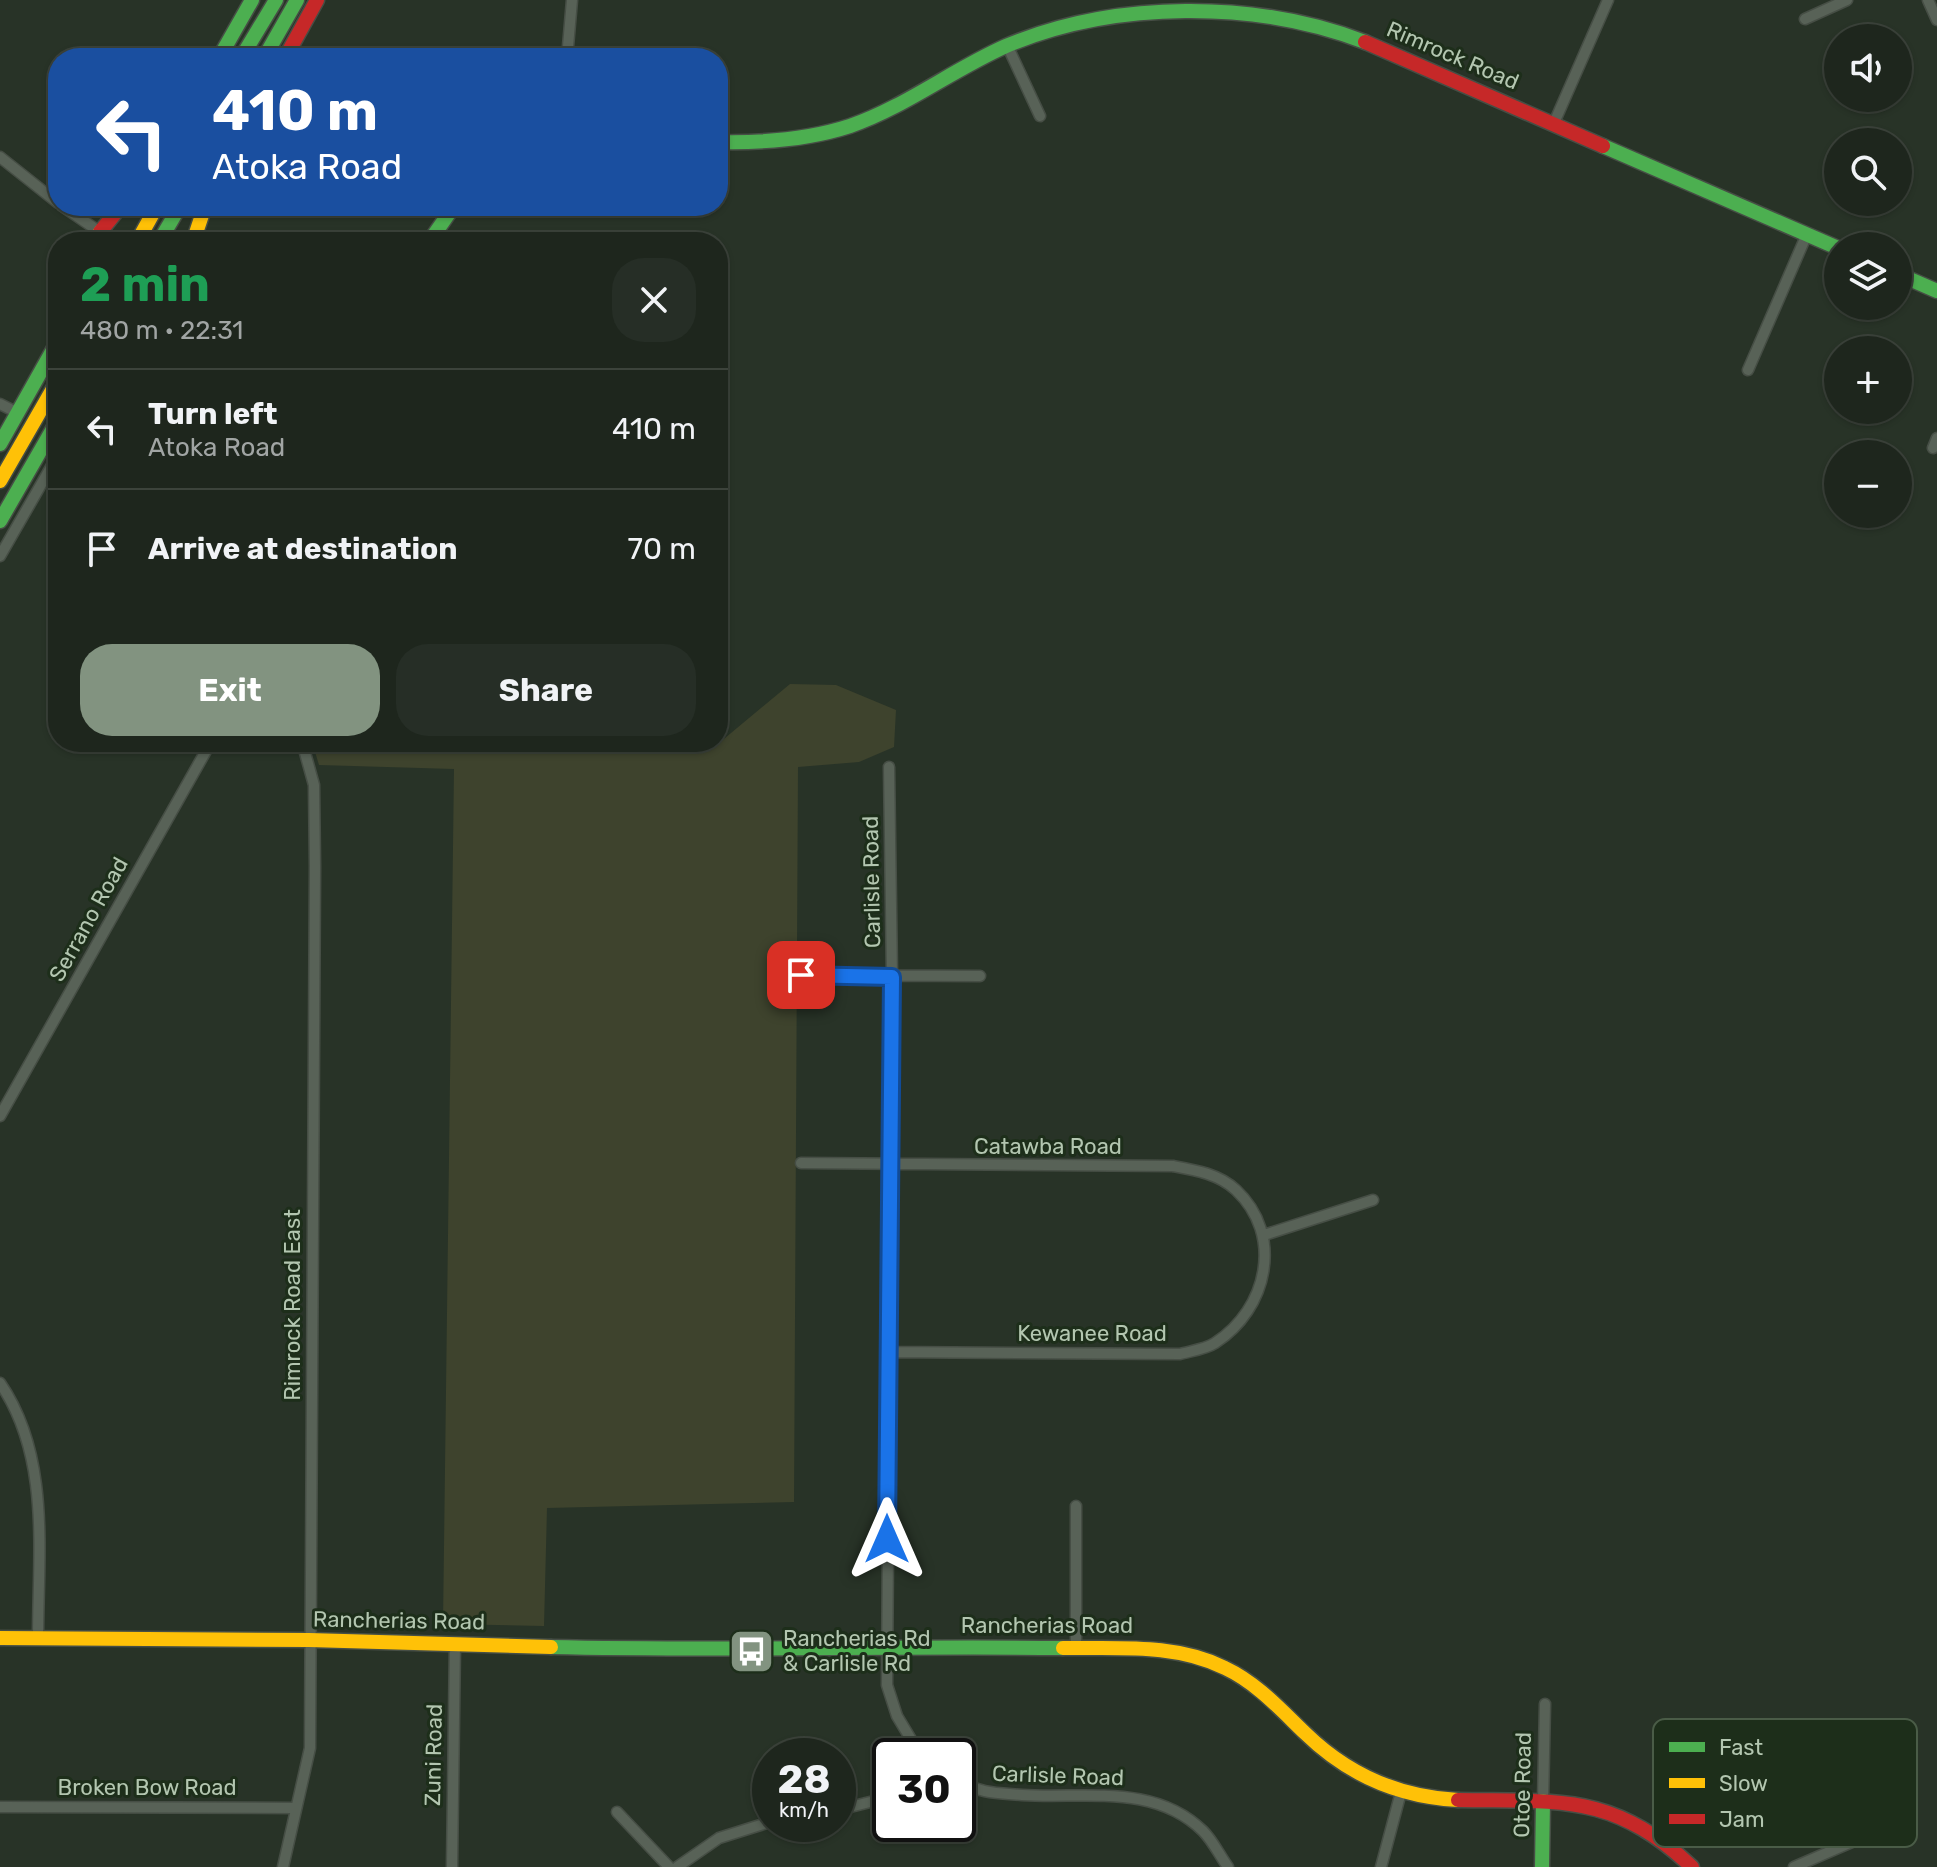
<!DOCTYPE html>
<html lang="en">
<head>
<meta charset="utf-8">
<style>
	body { margin:0; font-family:Rubik,sans-serif; background:#262e26; color:#f1f3f6; height:100vh; display:flex; flex-direction:column; font-size:30px; white-space:nowrap }
	* { box-sizing:border-box; margin:0 }
	p { font-size:26px; color:#a1a5a4 }
	.icon { flex:none; width:44px; height:44px; fill:none; stroke:currentColor; stroke-width:2; stroke-linecap:round; stroke-linejoin:round }
	.map { position:relative; flex:1; overflow:hidden }
	.side { position:absolute; left:48px; top:232px; width:680px; height:520px; display:flex; flex-direction:column; background:#1e261d; border-radius:32px; box-shadow:0 2px 6px #0004,0 0 0 2px #3c433b }
	.side>* { flex:none }
	.top-card { position:absolute; left:48px; top:48px; width:680px; height:168px; border-radius:32px; box-shadow:0 2px 6px #0004,0 0 0 2px #3c433b; background:#1a4fa0; color:#fff; overflow:hidden }
	.fabs { position:absolute; left:1824px; top:24px; display:grid; gap:16px }
	.fabs a { display:grid; place-items:center; width:88px; height:88px; border-radius:50%; background:#1e261d; box-shadow:0 2px 6px #0004,0 0 0 2px #3c433b; font-size:40px }
	.speed { position:absolute; left:752px; top:1738px; display:flex; gap:16px; font-size:40px; font-weight:700; text-align:center }
	.speed>* { display:grid; place-content:center; width:104px; height:104px; border-radius:50%; background:#1e261d; box-shadow:0 2px 6px #0004,0 0 0 2px #3c433b; line-height:1 }
	.speed small { font-size:20px; font-weight:400 }
	.speed .limit { border:4px solid #111; border-radius:12px; background:#fff; color:#111 }
	.pin { position:absolute; display:grid; place-items:center; width:68px; height:68px; color:#fff; margin:-34px; border-radius:16px; box-shadow:0 4px 12px #0006 }
	.me { position:absolute; width:88px; margin:-44px; rotate:0deg; stroke-linejoin:round; filter:drop-shadow(0 0 6px #0008) }
	.turn { display:flex; align-items:center; gap:28px; height:168px; padding:0 32px; font-size:36px }
	.turn .icon { width:104px; height:104px; stroke-width:2.5 }
	.turn b { display:block; font-size:56px; line-height:68px }
	.round { display:grid; place-items:center; flex:none; width:84px; height:84px; border-radius:32px; background:#262e26 }
	.head { display:flex; align-items:center; justify-content:space-between; height:136px; padding:0 32px }
	h1 { font-size:48px; font-weight:700; line-height:60px; color:#1e9e55 }
	.cta { display:flex; gap:16px; margin-top:auto; padding:16px 32px }
	.cta a { flex:1; height:92px; border-radius:32px; background:#829380; color:#fff; font-size:32px; font-weight:700; line-height:92px; text-align:center }
	.cta a+a { background:#262e26; color:#f1f3f6 }
	ul { padding:0; list-style:none }
	li { display:flex; align-items:center; gap:24px; height:120px; padding:0 32px; border-top:2px solid #3c433b }
	li div { flex:1 }
	li b { display:block; font-size:30px }
	li em { font-style:normal }
	.map>svg:first-child { display:block }
	.green { fill:#3e432d }
	.lines { fill:none; stroke-linecap:round; stroke-linejoin:round }
	.street-casing { stroke:#464e45; stroke-width:13 }
	.fast-casing { stroke:#464e45; stroke-width:17 }
	.slow-casing { stroke:#464e45; stroke-width:17 }
	.jam-casing { stroke:#464e45; stroke-width:17 }
	.street { stroke:#586257; stroke-width:10 }
	.fast { stroke:#4caf50; stroke-width:14 }
	.slow { stroke:#ffc107; stroke-width:14 }
	.jam { stroke:#c62828; stroke-width:14 }
	.route-casing { stroke:#114b97; stroke-width:20 }
	.route { stroke:#1a73e8; stroke-width:14 }
	.labels { text-anchor:middle; stroke-width:6; stroke-linejoin:round; paint-order:stroke }
	.street-label { font-size:22px; fill:#b3c6b0; stroke:#1d2e1a }
	.poi-label { font-size:22px; fill:#b3c6b0; stroke:#1d2e1a; text-anchor:start }
	.key { fill:#1d2e1a; stroke:#4a5c47; stroke-width:2 }
	.key-label { font-size:22px; fill:#b3c6b0 }
</style>
</head>
<body>
<div class="map">
<svg width="1937" height="1867" viewBox="0 0 1937 1867">
	<rect width="100%" height="100%" fill="#283327"/>
	<path class="green" d="M790,684L836,685L896,710L894,747L859,762L798,767L794,1502L547,1508L544,1626L443,1624L454,769L319,765L312,742H556L667,752L719,743Z"/>
	<g class="lines">
		<defs>
			<path id="street" d="M1928,0L1937,20
				M1805,19L1847,0
				M1007,45L1040,116
				M567,58L572,0
				M1554,123L1608,0
				M0,157L58,203
				M62,206L100,232
				M1748,370L1807,234
				M0,404L18,413
				M1933,448L1937,438
				M0,556L58,455
				M889,767L892,977L887,1685L897,1716L921,1756
				M801,975L980,976
				M0,1116L211,742
				M801,1163L1173,1166C1195,1170 1219,1174 1236,1190C1284,1235 1268,1309 1215,1343C1206,1349 1191,1351 1180,1354L888,1352
				M1264,1235L1373,1200
				M0,1383C51,1457 38,1553 38,1638
				M1076,1647V1506
				M958,1780C981,1794 996,1793 1022,1795C1085,1799 1154,1783 1203,1831C1213,1841 1220,1856 1228,1867
				M1543,1801L1545,1704
				M0,1807L294,1808
				M838,1810L878,1800L890,1788
				M617,1812L669,1867
				M283,1867L310,1748L315,867L314,785L302,742
				M452,1867L455,1643
				M677,1867L719,1838L770,1822
				M1381,1867L1401,1792
				M1794,1867L1889,1826"/>
			<path id="fast" d="M219,58L252,0
				M241,58L276,0
				M264,58L297,0
				M718,142C762,143 807,140 850,126C905,107 952,70 1006,46C1115,0 1256,0 1365,42
				M1603,146L1838,248
				M159,242L180,206
				M429,242L454,206
				M1898,274L1937,291
				M0,444L58,341
				M0,521L58,420
				M551,1647C722,1651 892,1646 1063,1648
				M1542,1867L1543,1801"/>
			<path id="slow" d="M100,232L117,242
				M137,242L157,206
				M193,242L205,206
				M0,481L58,380
				M0,1638L309,1640L551,1647
				M1063,1648C1118,1649 1175,1643 1225,1668C1257,1683 1281,1710 1305,1733C1348,1775 1399,1797 1458,1800"/>
			<path id="jam" d="M1365,42L1603,146
				M285,58L317,0
				M96,242L100,232L121,206
				M1458,1800C1560,1802 1612,1792 1692,1867"/>
		</defs>
		<use href="#street" class="street-casing"/>
		<use href="#fast" class="fast-casing"/>
		<use href="#slow" class="slow-casing"/>
		<use href="#jam" class="jam-casing"/>
		<use href="#street" class="street"/>
		<use href="#fast" class="fast"/>
		<use href="#slow" class="slow"/>
		<use href="#jam" class="jam"/>
	</g>
	<g class="lines">
		<defs>
			<path id="route" d="M801,975L892,977L887,1539"/>
		</defs>
		<use href="#route" class="route-casing"/>
		<use href="#route" class="route"/>
	</g>
	<defs>
		<symbol id="bus-square" viewBox="-11 -11 22 22"><rect x="-9" y="-9" width="18" height="18" rx="4" fill="#829380" stroke="#1d2e1a"/><path d="M-5-6H5V4H4V6H2V4H-2V6H-4V4H-5ZM-3.5-4V0h7V-4ZM-3.5 1.2v1.5H-2V1.2ZM2 1.2v1.5H3.5V1.2Z" fill="#fff"/></symbol>
	</defs>
	<g fill-rule="evenodd">
		<use href="#bus-square" x="726" y="1626" width="51" height="51"/>
	</g>
	<g class="labels">
		<g class="street-label">
			<text transform="translate(1453 55) rotate(23)" y="8">Rimrock Road</text>
			<text transform="translate(871 882) rotate(-91)" y="8">Carlisle Road</text>
			<text transform="translate(88 919) rotate(-61)" y="8">Serrano Road</text>
			<text x="1048" y="1154">Catawba Road</text>
			<text transform="translate(292 1305) rotate(-90)" y="8">Rimrock Road East</text>
			<text x="1092" y="1341">Kewanee Road</text>
			<text transform="translate(399 1620) rotate(1)" y="8">Rancherias Road</text>
			<text x="1047" y="1633">Rancherias Road</text>
			<text transform="translate(433 1755) rotate(-89)" y="8">Zuni Road</text>
			<text transform="translate(1058 1775) rotate(2)" y="8">Carlisle Road</text>
			<text transform="translate(1522 1785) rotate(-89)" y="8">Otoe Road</text>
			<text x="147" y="1795">Broken Bow Road</text>
		</g>
		<g class="poi-label">
			<text x="783" y="1646">Rancherias Rd<tspan x="783" dy="25">&amp; Carlisle Rd</tspan></text>
		</g>
	</g>
	<rect x="1653" y="1719" width="264" height="128" rx="12" class="key"/>
	<rect x="1669" y="1742" width="36" height="10" fill="#4caf50"/>
	<rect x="1669" y="1778" width="36" height="10" fill="#ffc107"/>
	<rect x="1669" y="1814" width="36" height="10" fill="#c62828"/>
	<g class="key-label">
		<text x="1719" y="1755">Fast</text>
		<text x="1719" y="1791">Slow</text>
		<text x="1719" y="1827">Jam</text>
	</g>
</svg>
<div class="fabs">
<a><svg class="icon" aria-label="sound" viewBox="0 0 24 24"><path d="M4 9h4l5-4v14l-5-4H4zM17 9q2 3 0 6"/></svg></a>
<a><svg class="icon" aria-label="search" viewBox="0 0 24 24"><circle cx="10" cy="10" r="6"/><path d="M15 15l6 6"/></svg></a>
<a><svg class="icon" aria-label="layers" viewBox="0 0 24 24"><path d="M12 4l9 5-9 5-9-5zM3 14l9 5 9-5"/></svg></a>
<a>+</a>
<a>−</a>
</div>
<div class="speed"><div>28<small>km/h</small></div><div class="limit">30</div></div>
<div class="pin" style="left:801px;top:975px;background:#d93025"><svg class="icon" aria-label="arrive" viewBox="0 0 24 24"><path d="M6 21V4h12l-3 4 3 4H6"/></svg></div>
<svg class="me" style="left:887px;top:1539px" viewBox="-20 -20 40 40"><path d="M0-17L14 15 0 8-14 15z" fill="#1a73e8" stroke="#fff" stroke-width="4"/></svg>
<div class="top-card">
<div class="turn"><svg class="icon" aria-label="left" viewBox="0 0 24 24"><path d="M17 20v-9H6M10 6l-5 5 5 5"/></svg><div><b>410 m</b>Atoka Road</div></div>
</div>
<section class="side">
<div class="head"><div><h1>2 min</h1><p>480 m · 22:31</p></div><a class="round"><svg class="icon" aria-label="close" viewBox="0 0 24 24"><path d="M6 6l12 12M18 6L6 18"/></svg></a></div>
<ul>
<li><svg class="icon" aria-label="left" viewBox="0 0 24 24"><path d="M17 20v-9H6M10 6l-5 5 5 5"/></svg><div><b>Turn left</b><p>Atoka Road</p></div><em>410 m</em></li>
<li><svg class="icon" aria-label="arrive" viewBox="0 0 24 24"><path d="M6 21V4h12l-3 4 3 4H6"/></svg><div><b>Arrive at destination</b></div><em>70 m</em></li>
</ul>
<div class="cta"><a>Exit</a><a>Share</a></div>
</section>
</div>
</body>
</html>
